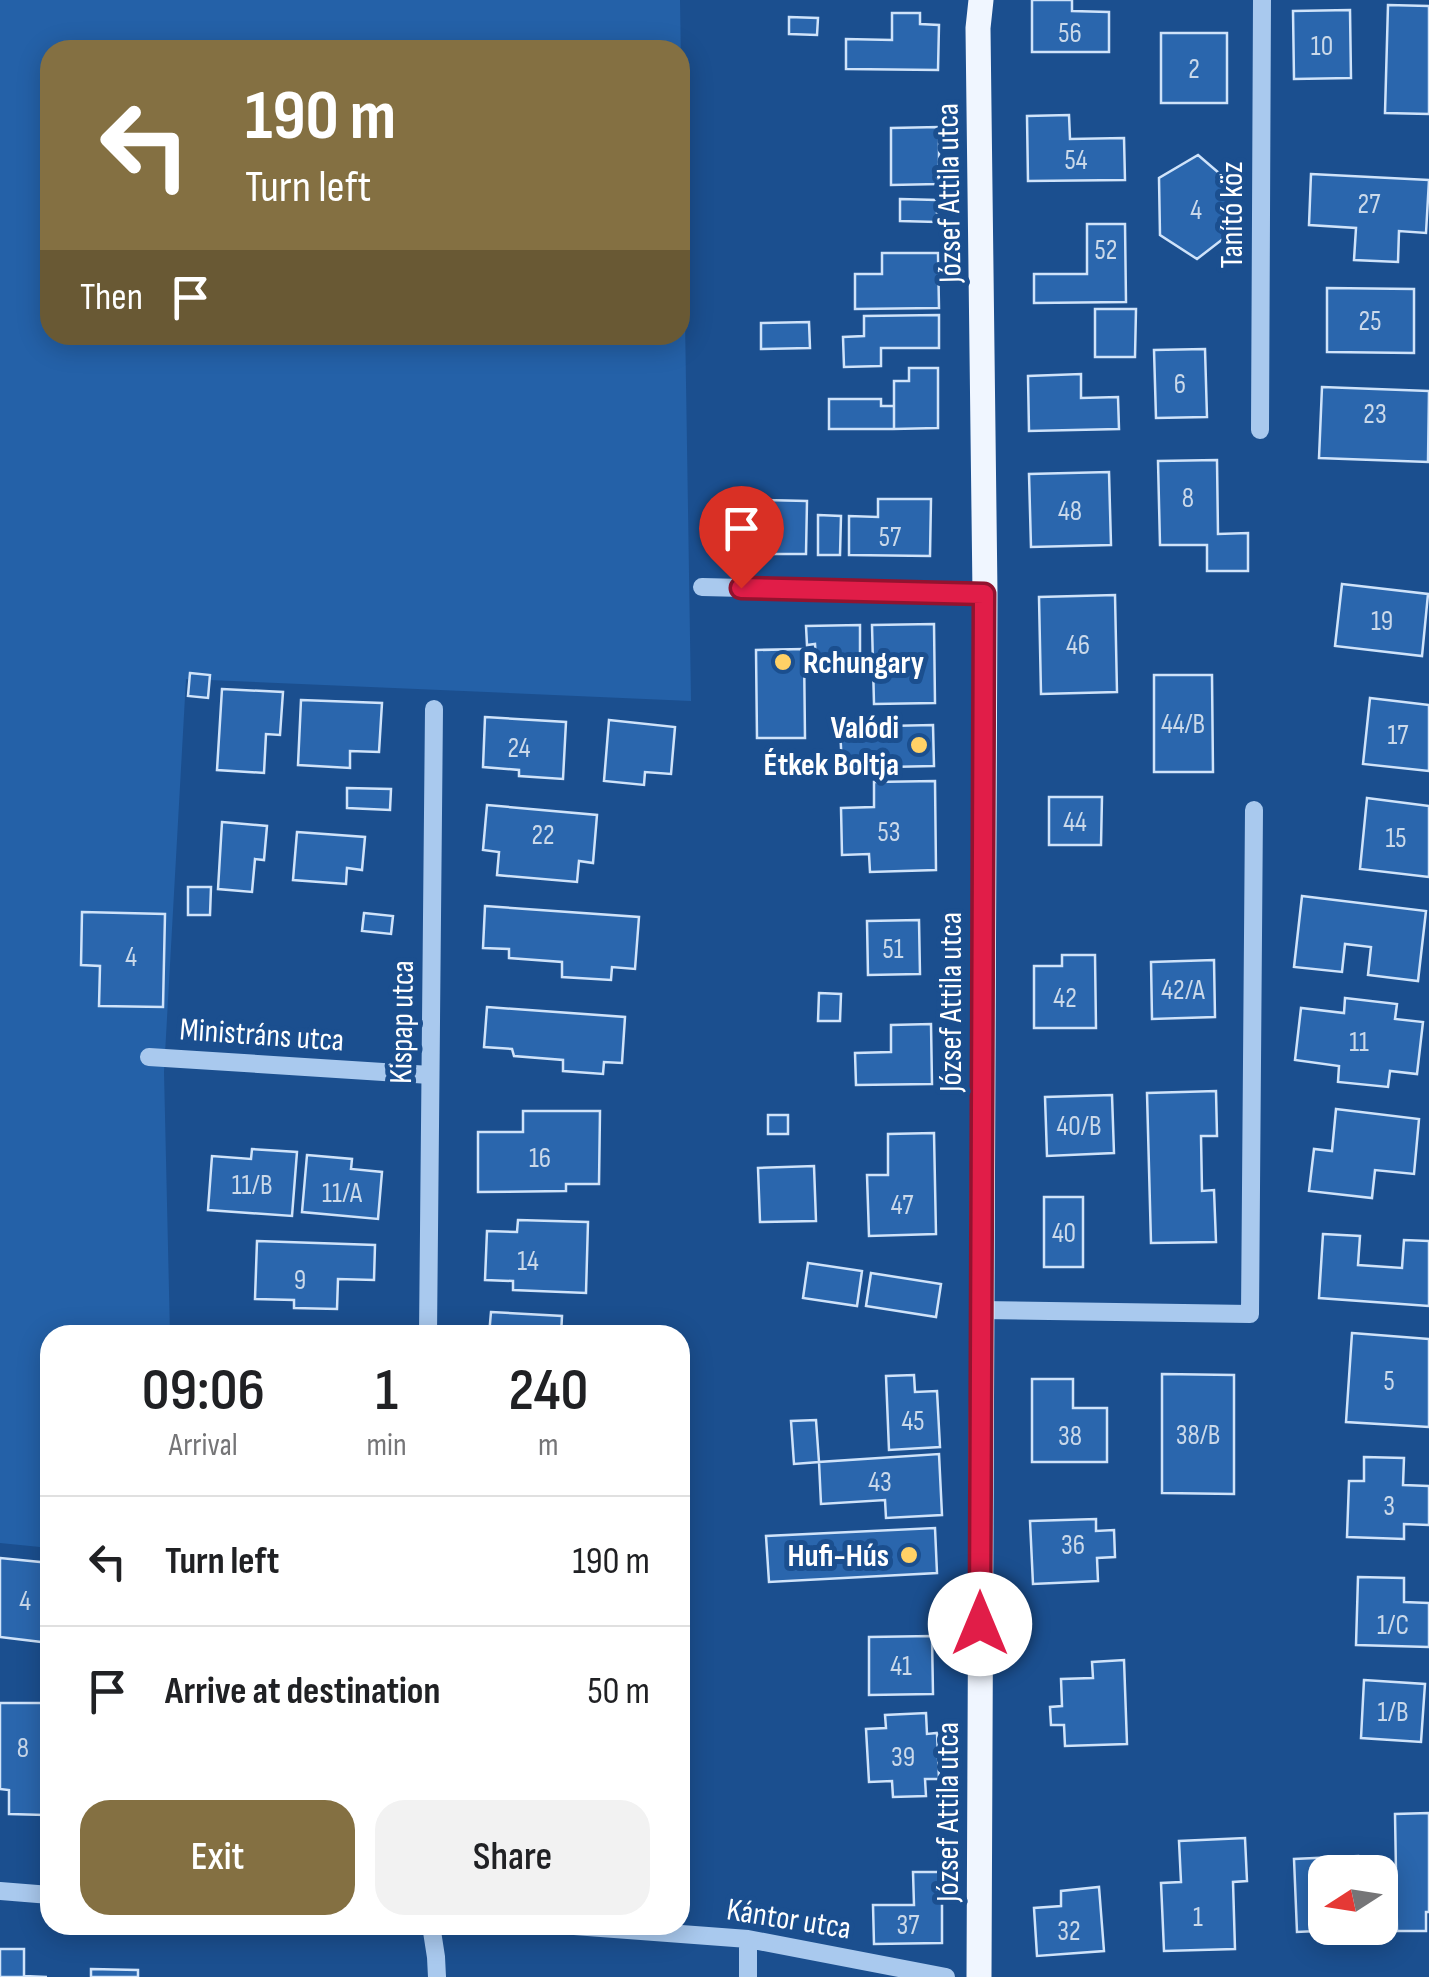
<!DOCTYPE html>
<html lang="en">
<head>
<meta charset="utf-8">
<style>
	body { margin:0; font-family:"Sofia Sans Condensed",sans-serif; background:#f2f2f2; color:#202124; height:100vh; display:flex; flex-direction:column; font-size:38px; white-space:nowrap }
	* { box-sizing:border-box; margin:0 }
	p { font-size:32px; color:#757577 }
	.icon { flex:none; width:55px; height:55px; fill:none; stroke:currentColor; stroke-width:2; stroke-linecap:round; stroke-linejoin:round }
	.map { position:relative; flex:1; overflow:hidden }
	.details { position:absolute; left:40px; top:1325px; width:650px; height:610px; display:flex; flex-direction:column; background:#fff; border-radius:30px; box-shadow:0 5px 25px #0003 }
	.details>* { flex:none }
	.top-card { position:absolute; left:40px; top:40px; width:650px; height:305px; border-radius:30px; box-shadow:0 5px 25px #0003; background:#847042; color:#fff; overflow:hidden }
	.needle { width:65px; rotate:258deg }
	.tools { position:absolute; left:1308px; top:1855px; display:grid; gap:20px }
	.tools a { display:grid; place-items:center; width:90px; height:90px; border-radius:20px; background:#fff; box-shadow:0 5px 25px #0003; font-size:50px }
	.pin { position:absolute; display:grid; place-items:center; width:85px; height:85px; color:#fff; margin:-102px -42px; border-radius:50% 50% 50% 0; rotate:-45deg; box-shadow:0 0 10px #0007 }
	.pin .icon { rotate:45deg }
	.me { position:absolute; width:110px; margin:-55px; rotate:0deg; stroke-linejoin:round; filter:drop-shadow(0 0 8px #0008) }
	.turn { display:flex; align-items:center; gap:35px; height:210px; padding:0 40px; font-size:45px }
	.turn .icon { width:130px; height:130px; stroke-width:2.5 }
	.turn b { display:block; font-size:70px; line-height:85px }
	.then { display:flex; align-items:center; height:95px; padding:0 40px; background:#0003; gap:20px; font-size:38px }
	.eta { display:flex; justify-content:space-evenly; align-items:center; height:170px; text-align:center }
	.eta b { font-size:60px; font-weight:600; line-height:70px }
	.cta { display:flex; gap:20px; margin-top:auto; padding:20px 40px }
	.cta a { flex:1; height:115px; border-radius:30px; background:#847042; color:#fff; font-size:40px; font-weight:600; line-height:115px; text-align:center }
	.cta a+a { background:#f2f2f2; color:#202124 }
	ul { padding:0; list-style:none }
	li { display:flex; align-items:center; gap:30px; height:130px; padding:0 40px; border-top:2px solid #e0e0e0 }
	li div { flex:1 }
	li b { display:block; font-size:38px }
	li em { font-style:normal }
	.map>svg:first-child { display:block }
	.green { fill:#2461a8; fill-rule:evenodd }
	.building { fill:#2a66ad; stroke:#cfe3fa; stroke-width:2.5 }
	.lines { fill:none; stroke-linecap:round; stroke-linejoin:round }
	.minor { stroke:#a9c9ee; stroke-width:18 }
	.major { stroke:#f0f6ff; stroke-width:25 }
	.route-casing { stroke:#92132f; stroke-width:25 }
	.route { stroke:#e11d48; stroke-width:18 }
	.poi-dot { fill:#ffd166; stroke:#1b4f8f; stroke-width:4 }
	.labels { text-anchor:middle; stroke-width:10; stroke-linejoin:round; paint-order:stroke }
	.number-label { font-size:28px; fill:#cad9ea }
	.street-label { font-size:32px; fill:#fff; stroke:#1b4f8f }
	.poi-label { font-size:32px; font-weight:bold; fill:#fff; stroke:#1b4f8f; text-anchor:end }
</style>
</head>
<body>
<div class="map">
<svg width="1429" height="1977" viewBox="0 0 1429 1977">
	<rect width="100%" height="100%" fill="#1b4f8f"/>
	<path class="green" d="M0,0H680L691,701L186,679L164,1072L170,1335H50V1548L0,1543ZM50,50H680V335H50Z"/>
	<path class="building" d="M1032,0H1072V11L1109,12V52H1032Z
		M1388,5L1429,6V114L1385,113Z
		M1350,10L1351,78L1294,79L1293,11Z
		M892,13H920V24L939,25L938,70L846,69V39L892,40Z
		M789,17L818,18L817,35L789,34Z
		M1161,33H1227V103H1161Z
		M1069,115L1070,139L1124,138L1125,180L1028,181L1027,116Z
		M939,127V184L891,185V128Z
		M1198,155L1233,185L1232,232L1197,259L1160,235L1159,178Z
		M1311,174L1429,180L1426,233L1399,231L1398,262L1354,260L1356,228L1309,225Z
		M900,199L937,200V222L900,221Z
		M1087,224H1125L1126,302L1034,303V274H1087Z
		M882,253H938L939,308L855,309V274H882Z
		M1327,288L1414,289V353L1327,352Z
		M1095,309H1136L1135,357H1095Z
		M939,315V348H881V366L844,367L843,337L864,336V316Z
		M809,322L810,348L761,349V323Z
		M1205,349L1207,417L1156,418L1154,350Z
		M909,368H938V428L894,429V381H909Z
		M1081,374V398L1118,397L1119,429L1029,431L1028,376Z
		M1322,387L1429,391L1428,462L1319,458Z
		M829,399H881V406H894V429H829Z
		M1217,460L1218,534L1248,533V571H1207V545H1160L1158,461Z
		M1109,472L1111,545L1031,547L1029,474Z
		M878,499H931L930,556L849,555V516L878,517Z
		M764,500L807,501L806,554H763Z
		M818,515L841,516L840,555H818Z
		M1342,584L1428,594L1422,656L1335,646Z
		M1115,595L1117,692L1041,694L1039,597Z
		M934,624L935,703L874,704L872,625Z
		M860,625V660H816L815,644L807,645L806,626Z
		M804,649L805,738H757L756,650Z
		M190,673L210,675L208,698L188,696Z
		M1154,675H1212L1213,772H1154Z
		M222,689L283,692L280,735L266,734L264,773L217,770Z
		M1370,698L1429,705V771L1363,764Z
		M301,700L382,703L379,752L350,751V768L298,765Z
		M485,717L566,722L563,779L519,776V770L483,767Z
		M609,720L675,727L671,774L645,772L644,785L604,781Z
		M933,725L934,766L842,768L840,727Z
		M935,781L936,870L870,872L869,854L842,855L841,808L874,807V782Z
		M347,788L391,789L390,810L347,808Z
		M1049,797H1102L1101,845H1049Z
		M1367,798L1429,806V877L1360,869Z
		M487,805L597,815L593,863L579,861L577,882L497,875L499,852L483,850Z
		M222,822L267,826L264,860L255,859L252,892L218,889Z
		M297,832L365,837L362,870L347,868L346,884L293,880Z
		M188,887H211L210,915H188Z
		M1302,896L1426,911L1418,981L1368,975L1371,947L1345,944L1342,972L1294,967Z
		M485,906L639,917L635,969L612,967L611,980L562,977V962L509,958V949L483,948Z
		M82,912L165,914L163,1007L99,1006L100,966L81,965Z
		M364,913L393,916L391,934L362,931Z
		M919,920L920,974L868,975L867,921Z
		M1062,955H1095L1096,1028H1034V966H1062Z
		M1214,960L1215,1017L1152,1019L1151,962Z
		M819,993L841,994L840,1021H818Z
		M1345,998L1397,1004L1395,1019L1423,1022L1417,1074L1390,1071L1388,1087L1338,1082L1339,1066L1295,1060L1301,1008L1344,1013Z
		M487,1007L625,1017L622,1063L604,1062L603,1074L563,1071V1060L514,1056L512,1049L484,1047Z
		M931,1024L932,1084L856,1085L855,1053L891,1052V1025Z
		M1216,1091L1217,1136H1201L1202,1191L1214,1190L1216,1242L1151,1243L1147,1093Z
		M1112,1095L1114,1153L1047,1156L1045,1097Z
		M1336,1109L1419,1119L1414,1174L1375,1170L1372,1198L1309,1191L1314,1149L1332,1151Z
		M523,1111H600L599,1184H566V1191L478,1192V1132H523Z
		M768,1115H788V1134H768Z
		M934,1133L936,1234L869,1236L867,1175H888V1134Z
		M252,1149L297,1152L292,1216L208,1210L212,1156L251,1159Z
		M307,1155L352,1159L351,1169L382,1172L378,1219L302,1212Z
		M814,1166L816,1221L760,1222L758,1168Z
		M1044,1197H1083V1267H1044Z
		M518,1220L588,1222L586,1293L513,1290V1281L485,1280L487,1231L517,1232Z
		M1323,1234L1360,1236L1358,1265L1402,1268L1404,1240L1429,1241V1306L1319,1298Z
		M257,1241L375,1245L374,1280L338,1279L337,1309L294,1308V1300L255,1299Z
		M808,1263L862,1271L857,1306L803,1298Z
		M871,1273L941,1284L936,1317L866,1306Z
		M491,1312L562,1316L561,1335H489Z
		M1352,1333L1429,1339V1427L1346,1422Z
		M1162,1374L1234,1375V1494L1162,1493Z
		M914,1375L915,1392L937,1391L940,1447L889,1450L886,1376Z
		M1032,1379H1073V1408H1107V1462H1032Z
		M816,1420L819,1462L794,1464L791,1421Z
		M939,1454L942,1515L886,1518L885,1500L821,1504L819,1462Z
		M1364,1457L1404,1458L1403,1485L1429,1486V1525L1404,1524V1539L1347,1537L1349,1481H1364Z
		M1096,1519V1531L1114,1530L1115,1557L1097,1558L1098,1581L1033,1584L1030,1521Z
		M935,1528L937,1573L769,1582L766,1536Z
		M0,1558L50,1563V1643L0,1637Z
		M1358,1577L1404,1578V1602L1429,1603V1647L1356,1645Z
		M932,1636L933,1694L869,1695V1637Z
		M1124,1660L1127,1744L1065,1746L1064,1725H1051L1050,1707L1062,1706L1061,1679L1093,1678L1092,1662Z
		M1364,1680L1425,1684L1421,1742L1361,1738Z
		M0,1703H46L45,1815L9,1814V1790L0,1789Z
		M926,1713L927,1734L937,1733L939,1779H925L926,1796L893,1797L892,1781L869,1782L866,1729L886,1728L885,1715Z
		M1429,1813V1912H1426V1931H1397L1395,1814Z
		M1245,1838L1247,1881L1233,1882L1235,1949L1164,1951L1161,1883L1181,1882L1179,1841Z
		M1358,1856V1872H1325V1928L1360,1929L1297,1932L1294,1859Z
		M913,1872H942V1943L874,1944L873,1905H914Z
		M1099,1887L1104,1951L1037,1956L1034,1908L1061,1906V1891Z
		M0,1949H24V1976L47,1977H0Z
		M91,1969L138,1970V1977H91Z"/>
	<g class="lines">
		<path class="minor" d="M1260,430L1262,0
			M702,587L985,594
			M149,1057L430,1075
			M980,1310L1250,1314L1254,810
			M428,1335L434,709
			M0,1891L50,1895
			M431,1925L436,1957L437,1977
			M561,1925L748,1939L946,1977
			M748,1977V1939"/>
		<path class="major" d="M979,1977L985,594L978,28L981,0"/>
	</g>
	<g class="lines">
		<defs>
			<path id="route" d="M741,588L984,594L980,1624"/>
		</defs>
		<use href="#route" class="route-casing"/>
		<use href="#route" class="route"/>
	</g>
	<g class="poi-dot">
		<circle cx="783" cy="662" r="10"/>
		<circle cx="919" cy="745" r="10"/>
		<circle cx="909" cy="1555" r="10"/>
	</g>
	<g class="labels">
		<g class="number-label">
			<text x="1070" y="42">56</text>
			<text x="1322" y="55">10</text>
			<text x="1194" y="78">2</text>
			<text x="1076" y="169">54</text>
			<text x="1369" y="213">27</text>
			<text x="1196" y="219">4</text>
			<text x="1106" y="259">52</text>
			<text x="1370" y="330">25</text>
			<text x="1180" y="393">6</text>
			<text x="1375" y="423">23</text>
			<text x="1188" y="507">8</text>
			<text x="1070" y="520">48</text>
			<text x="890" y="546">57</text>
			<text x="1382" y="630">19</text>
			<text x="1078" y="654">46</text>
			<text x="1183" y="733">44/B</text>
			<text x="1398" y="744">17</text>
			<text x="519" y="757">24</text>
			<text x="1075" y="831">44</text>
			<text x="889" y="841">53</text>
			<text x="543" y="844">22</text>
			<text x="1396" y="847">15</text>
			<text x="893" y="958">51</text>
			<text x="131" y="966">4</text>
			<text x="1183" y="999">42/A</text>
			<text x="1065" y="1007">42</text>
			<text x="1359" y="1051">11</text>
			<text x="1079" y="1135">40/B</text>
			<text x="540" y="1167">16</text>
			<text x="252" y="1194">11/B</text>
			<text x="342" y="1202">11/A</text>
			<text x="902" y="1214">47</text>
			<text x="1064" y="1242">40</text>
			<text x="528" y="1270">14</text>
			<text x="300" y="1289">9</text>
			<text x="1389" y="1390">5</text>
			<text x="913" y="1430">45</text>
			<text x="1198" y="1444">38/B</text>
			<text x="1070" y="1445">38</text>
			<text x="880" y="1491">43</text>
			<text x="1389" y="1515">3</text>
			<text x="1073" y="1554">36</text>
			<text x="25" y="1610">4</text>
			<text x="1393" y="1634">1/C</text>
			<text x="901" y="1675">41</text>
			<text x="1393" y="1721">1/B</text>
			<text x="23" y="1757">8</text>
			<text x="903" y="1766">39</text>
			<text x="1198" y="1926">1</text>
			<text x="908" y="1934">37</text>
			<text x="1069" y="1940">32</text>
		</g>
		<g class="street-label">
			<text transform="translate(948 193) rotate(-91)" y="11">József Attila utca</text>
			<text transform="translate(1231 215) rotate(-90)" y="11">Tanító köz</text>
			<text transform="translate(950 1002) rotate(-90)" y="11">József Attila utca</text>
			<text transform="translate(401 1022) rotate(-89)" y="11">Kispap utca</text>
			<text transform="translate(262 1034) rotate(4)" y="11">Ministráns utca</text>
			<text transform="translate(947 1812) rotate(-90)" y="11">József Attila utca</text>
			<text transform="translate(789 1918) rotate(9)" y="11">Kántor utca</text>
		</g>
		<g class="poi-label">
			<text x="803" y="673" text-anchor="start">Rchungary</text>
			<text x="899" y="738">Valódi<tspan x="899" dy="37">Étkek Boltja</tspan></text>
			<text x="889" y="1566">Hufi-Hús</text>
		</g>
	</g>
</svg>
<div class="tools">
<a><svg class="needle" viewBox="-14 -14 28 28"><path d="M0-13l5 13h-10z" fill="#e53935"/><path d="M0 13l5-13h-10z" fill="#757577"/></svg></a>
</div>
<div class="pin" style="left:741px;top:588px;background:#d93025"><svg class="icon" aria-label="arrive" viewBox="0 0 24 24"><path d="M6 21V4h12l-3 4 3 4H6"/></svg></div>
<svg class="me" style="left:980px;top:1624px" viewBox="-20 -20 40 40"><circle r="19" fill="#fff"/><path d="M0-13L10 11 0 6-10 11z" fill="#e11d48"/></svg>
<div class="top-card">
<div class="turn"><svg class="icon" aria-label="left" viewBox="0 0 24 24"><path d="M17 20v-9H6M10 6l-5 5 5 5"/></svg><div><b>190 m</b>Turn left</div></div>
<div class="then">Then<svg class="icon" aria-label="arrive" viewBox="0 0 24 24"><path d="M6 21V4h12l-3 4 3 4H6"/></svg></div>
</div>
<section class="details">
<div class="eta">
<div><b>09:06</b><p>Arrival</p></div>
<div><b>1</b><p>min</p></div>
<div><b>240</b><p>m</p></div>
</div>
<ul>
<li><svg class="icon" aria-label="left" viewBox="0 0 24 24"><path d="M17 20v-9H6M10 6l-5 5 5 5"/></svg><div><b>Turn left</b></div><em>190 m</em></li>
<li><svg class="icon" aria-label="arrive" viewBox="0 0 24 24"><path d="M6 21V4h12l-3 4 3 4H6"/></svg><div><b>Arrive at destination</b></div><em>50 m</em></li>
</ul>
<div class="cta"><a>Exit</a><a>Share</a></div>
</section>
</div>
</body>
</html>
